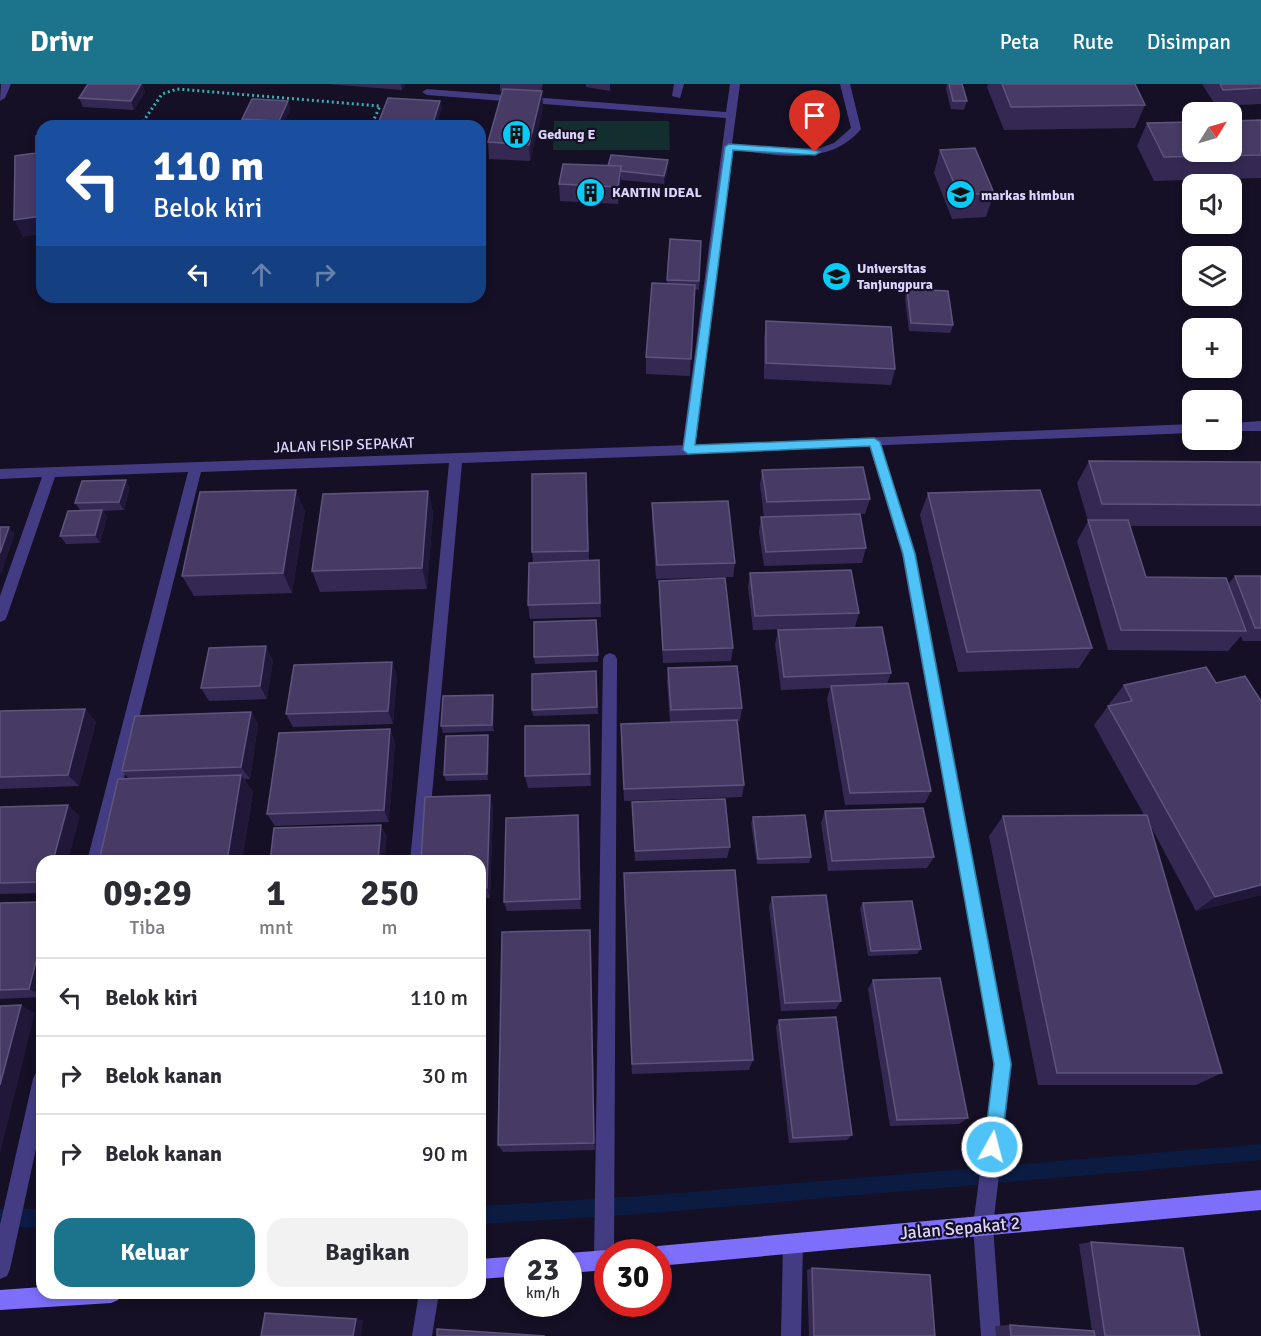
<!DOCTYPE html>
<html lang="id">
<head>
<meta charset="utf-8">
<style>
	body { margin:0; font-family:Signika,sans-serif; background:#f2f2f3; color:#2b2b33; height:100vh; display:flex; flex-direction:column; font-size:22px; white-space:nowrap }
	* { box-sizing:border-box; margin:0 }
	p { font-size:20px; color:#7c7c81 }
	.icon { flex:none; width:33px; height:33px; fill:none; stroke:currentColor; stroke-width:2; stroke-linecap:round; stroke-linejoin:round }
	.map { position:relative; flex:1; overflow:hidden }
	.side { position:absolute; left:36px; top:771px; width:450px; height:444px; display:flex; flex-direction:column; background:#fff; border-radius:18px; box-shadow:0 3px 9px #0003 }
	.side>* { flex:none }
	.guide { position:absolute; left:36px; top:36px; width:450px; height:183px; border-radius:18px; box-shadow:0 3px 9px #0003; background:#1a4fa0; color:#fff; overflow:hidden }
	.needle { width:39px; rotate:53deg }
	.buttons { position:absolute; left:1182px; top:18px; display:grid; gap:12px }
	.buttons a { display:grid; place-items:center; width:60px; height:60px; border-radius:12px; background:#fff; box-shadow:0 3px 9px #0003; font-size:30px }
	.speed { position:absolute; left:504px; top:1155px; display:flex; gap:12px; font-size:30px; font-weight:700; text-align:center }
	.speed>* { display:grid; place-content:center; width:78px; height:78px; border-radius:50%; background:#fff; box-shadow:0 3px 9px #0003; line-height:1 }
	.speed small { font-size:15px; font-weight:400 }
	.speed .limit { border:9px solid #d22; background:#fff; color:#111 }
	.pin { position:absolute; display:grid; place-items:center; width:51px; height:51px; color:#fff; margin:-62px -26px; border-radius:50% 50% 50% 0; rotate:-45deg; box-shadow:0 0 6px #0007 }
	.pin .icon { rotate:45deg }
	.me { position:absolute; width:66px; margin:-33px; rotate:7deg; stroke-linejoin:round; filter:drop-shadow(0 0 4px #0008) }
	.turn { display:flex; align-items:center; gap:21px; height:126px; padding:0 18px; font-size:27px }
	.turn .icon { width:78px; height:78px; stroke-width:2.5 }
	.turn b { display:block; font-size:42px; line-height:51px }
	.lanes { display:flex; align-items:center; height:57px; padding:0 18px; background:#0003; justify-content:center; gap:30px; direction:ltr }
	.lanes .off { opacity:.35 }
	.eta { display:flex; justify-content:space-evenly; align-items:center; height:102px; text-align:center }
	.eta b { font-size:36px; font-weight:700; line-height:42px }
	.button { display:flex; gap:12px; margin-top:auto; padding:12px 18px }
	.button a { flex:1; height:69px; border-radius:18px; background:#1b738c; color:#fff; font-size:24px; font-weight:700; line-height:69px; text-align:center }
	.button a+a { background:#f2f2f3; color:#2b2b33 }
	ul { padding:0; list-style:none }
	li { display:flex; align-items:center; gap:18px; height:78px; padding:0 18px; border-top:2px solid #e1e1e2 }
	li div { flex:1 }
	li b { display:block; font-size:22px }
	li em { font-style:normal }
	header { display:flex; align-items:center; gap:36px; box-sizing:border-box; height:84px; padding:0 30px; background:#1b738c; color:#fff }
	header strong { font-size:28px }
	nav { display:flex; gap:33px; margin-inline-start:auto; font-size:21px }
	.map>svg:first-child { display:block }
	.green { fill:#132e2f }
	.lines { fill:none; stroke-linecap:round; stroke-linejoin:round }
	.stream { fill:#0b1b42; fill-rule:evenodd }
	.path { stroke:#33b1b4; stroke-width:3; stroke-dasharray:2 3; stroke-linecap:butt }
	.lane { fill:#443c83; fill-rule:evenodd }
	.street { fill:#443c83; fill-rule:evenodd }
	.secondary { fill:#7e6ffb; fill-rule:evenodd }
	.wall { fill:#352953 }
	.shaded-wall { fill:#201739 }
	.building { fill:#473b65; stroke:#5e547d; stroke-width:1.5 }
	.route { fill:#4fc3f7; stroke:#337fa1; stroke-width:1.5 }
	.labels { text-anchor:middle; stroke-width:4.5; stroke-linejoin:round; paint-order:stroke }
	.far-poi-label { font-size:14px; font-weight:bold; fill:#ddd5fe; stroke:#151025; text-anchor:start }
	.street-label { font-size:15px; fill:#ddd5fe; stroke:#151025 }
	.near-street-label { font-size:18px; fill:#ddd5fe; stroke:#151025 }
</style>
</head>
<body>
<header>
<strong>Drivr</strong>
<nav><a>Peta</a><a>Rute</a><a>Disimpan</a></nav>
</header>
<div class="map">
<svg width="1261" height="1252" viewBox="0 0 1261 1252">
	<rect width="100%" height="100%" fill="#151025"/>
	<path class="green" d="M554,37H669L670,66H553Z"/>
	<g class="lines">
		<path class="stream" d="M1261,1060V1076L643,1130L480,1140V1122L643,1112Z
			M0,1125H42V1143H0Z"/>
		<path class="path" d="M140,42L162,10L177,5L380,22L371,42"/>
		<path class="lane" d="M1,0H11L5,14L0,17Z
			M674,0H684L680,14L672,12Z
			M730,0H740L732,60L795,65L820,64L834,59L851,44L840,0H850L861,45C829,84 776,70 732,66L695,361L1192,340V349L683,369L682,366L726,34L427,11L422,8L427,5L726,28Z
			M1261,337V347H1232V339Z"/>
		<path class="street" d="M874,353L880,358L916,470L1012,980L993,1142L1001,1252H981L973,1142L994,980L902,470L868,358Z
			M688,361L694,366L688,371L462,379L426,777H410L449,379L201,388L103,777H87L188,388L55,393L7,532L5,536L0,538V512L42,393L0,395V385Z
			M610,569L615,571L617,575L614,1168H608V1185L604,1187L597,1184L594,1177L603,575L605,571Z
			M42,986V1037L10,1185L7,1192L0,1195V1141L33,995L36,989Z
			M793,1150L800,1153L803,1160L801,1252H781L783,1160L786,1153Z
			M419,1209H439L432,1252H412Z"/>
		<path class="secondary" d="M1261,1106V1126L658,1182V1168H650L651,1165L658,1162Z
			M608,1166L614,1168H608V1186L568,1189V1169Z
			M518,1172V1192L480,1195V1175Z
			M42,1203V1209H121L118,1216L111,1219L0,1226V1206Z"/>
	</g>
	<path class="wall" d="M88,0H142L145,8L134,26L83,23L79,14Z
		M327,0H405L402,6Z
		M500,0H543L541,7H542L543,24L530,77L489,75L488,58L502,7H500Z
		M586,0H610V7L586,3Z
		M947,0H962L967,17L964,26L951,25L946,5Z
		M988,0H1135L1145,21L1135,44L1004,46L987,3Z
		M1202,0H1261V20L1216,22Z
		M288,17L290,25L283,42H244L242,35Z
		M1261,36V94L1154,97L1137,62L1147,39Z
		M940,66L994,109L986,133L952,135L934,89Z
		M608,82L668,85L664,100L621,96L618,120L560,117L559,100Z
		M670,155L701,157L699,206L694,205L690,292L646,290V273L667,199Z
		M907,205L953,241L950,249L909,247L905,214Z
		M766,237L895,285L891,301L764,295V254Z
		M1089,377L1261,378V442H1130L1146,493L1228,500L1235,492H1261V557H1243L1241,552L1228,567L1108,566L1077,457L1088,437L1077,399Z
		M762,386L870,415L865,430L820,431L866,464L862,479L764,482L759,448L761,433H764L760,401Z
		M130,403L124,426L103,427L107,433L100,459L66,460L60,452L80,426L75,419Z
		M587,404L589,477L599,476L601,533L530,535L528,521L533,478L532,468Z
		M428,407L433,429L427,505L320,508L312,487Z
		M928,409L1092,564L1079,584L958,588L920,431Z
		M652,419L735,479L733,493L656,495L652,434Z
		M305,427L292,509L194,512L182,492Z
		M750,489L859,529L855,543L753,546L748,503Z
		M659,497L733,564L731,577L663,579L659,511Z
		M596,536L598,578L535,580L534,573Z
		M778,546L891,589L887,600L931,707L925,719L845,721L827,615L830,604L781,606L775,560Z
		M273,576L267,615L209,617L201,604Z
		M392,578L397,592L393,640L293,643L286,630Z
		M668,584L742,624L740,637H737L744,701L742,713L624,717L621,652L670,638L667,597Z
		M596,587L598,630L533,632L532,626Z
		M1124,601L1261,811L1196,827L1150,741L1222,989L1196,1001H1038L989,752L1003,732L1144,731L1094,641L1108,622H1110L1109,620Z
		M494,617V647L443,649L441,642Z
		M85,625L96,638L79,702L0,705V627Z
		M251,628L258,640L250,695H244L253,708L242,777H99L128,694L122,687Z
		M488,651L489,657L488,696L446,697L444,691Z
		M590,653L591,702L528,704L525,692Z
		M395,657L389,738L275,742L267,730Z
		M632,718L730,763L727,774L635,777Z
		M0,723L80,732L42,777V809L0,810Z
		M493,723L490,814H480V777Z
		M825,727L934,773L927,784L828,787L821,739Z
		M753,733L811,773L809,779L757,780L751,739Z
		M579,743L581,825L507,827L504,818Z
		M624,804L753,976L749,986L632,990Z
		M772,813L841,917L836,925L781,927L769,823Z
		M42,818V913L0,915V819Z
		M863,819L921,865L917,870L868,872L860,824Z
		M590,846L591,859L595,1066L503,1068L498,1061Z
		M873,896L968,1034L959,1040L890,1042L868,905Z
		M779,936L852,1051L847,1056L789,1059L776,943Z
		M1091,1158L1200,1252H996L995,1242L1010,1241L1092,1247L1079,1160Z
		M812,1184L935,1252H809L807,1186Z"/>
	<path class="shaded-wall" d="M141,0H142L145,8L134,26L131,17Z
		M401,0H405L402,6Z
		M542,7L543,24L530,77L529,61Z
		M288,17L290,25L283,42H280L279,37Z
		M440,17L442,25L436,42H432Z
		M668,76V85L664,100V92Z
		M621,82V99L618,120V103Z
		M42,132V150L23,153L14,136Z
		M126,396L130,403L124,426L119,418Z
		M296,406L305,427L292,509L283,489Z
		M428,407L433,429L427,505L422,484Z
		M102,426L107,433L100,459L95,451Z
		M9,443L15,450L1,491L0,489V469Z
		M266,562L273,576L267,615L260,602Z
		M392,578L397,592L393,640L388,627Z
		M493,611L494,617V647L492,641Z
		M85,625L96,638L79,702L68,691Z
		M251,628L258,640L250,695L241,683Z
		M589,641L590,653L591,702L590,690Z
		M390,645L395,657L389,738L384,726Z
		M488,651L489,657L488,696L487,690Z
		M241,691L253,708L242,777H227Z
		M490,711L493,723L490,814L487,804Z
		M68,721L80,732L68,777H53Z
		M578,731L579,743L581,825L580,815Z
		M381,741L387,752L385,777H378Z
		M1261,801V811L1196,827L1215,813Z
		M590,846L591,859L595,1066L594,1059Z
		M42,854V912L29,905Z
		M21,921L35,929L0,1069V1001Z
		M356,1235L363,1236L361,1252H353Z"/>
	<path class="building" d="M88,0H141L131,17L79,14Z
		M949,0H962L967,17H953Z
		M1002,0H1135L1145,21L1011,23Z
		M1220,0H1261V4L1223,6Z
		M503,5L542,7L529,61L488,58Z
		M388,14L440,17L432,42H377Z
		M252,15L288,17L279,37L242,35Z
		M1261,36V71L1164,73L1147,39L1192,38V68H1232V37Z
		M42,51V68L36,69V52Z
		M975,64L994,109L959,111L940,66Z
		M42,68V132L14,136L15,72Z
		M611,71L668,76L664,92L621,87V82H608Z
		M563,80L621,82L618,103L559,100Z
		M670,155L701,157L699,197L667,196Z
		M652,199L695,201L691,275L646,273Z
		M907,205L948,207L953,241L911,239Z
		M766,237L891,243L895,285L766,279Z
		M1089,377L1261,378V421L1102,420Z
		M863,383L870,415L767,418L762,386Z
		M586,389L588,467L532,468V390Z
		M126,396L119,418L75,419L82,397Z
		M296,406L283,489L182,492L200,408Z
		M1040,406L1092,564L967,568L928,409Z
		M428,407L422,484L312,487L323,410Z
		M728,417L735,479L657,481L652,419Z
		M102,426L95,451L60,452L68,427Z
		M860,430L866,464L766,468L761,433Z
		M1088,436H1128L1146,493L1226,494L1246,547L1121,546Z
		M0,443H9L0,469Z
		M599,476L600,519L528,521L529,479Z
		M851,486L859,529L755,532L750,489Z
		M1235,492H1261V544H1255Z
		M725,494L733,564L663,566L659,497Z
		M596,536L598,571L534,573V538Z
		M882,543L891,589L784,593L778,546Z
		M266,562L260,602L201,604L209,564Z
		M392,578L388,627L286,630L294,581Z
		M737,582L742,624L671,626L668,584Z
		M1206,583L1216,599L1245,592L1261,617V801L1215,813L1108,622L1132,617L1124,601Z
		M596,587L597,623L532,626V590Z
		M908,599L931,707L850,709L831,602Z
		M493,611L492,641L441,642L443,612Z
		M85,625L68,691L0,693V627Z
		M251,628L241,683L122,687L135,632Z
		M737,636L744,701L624,705L621,640Z
		M589,641L590,690L525,692V642Z
		M390,645L384,726L267,730L279,649Z
		M488,651L487,690L444,691L446,652Z
		M241,691L227,777H99L118,695Z
		M490,711L487,804H480V777H421L425,713Z
		M725,715L730,763L635,767L632,718Z
		M68,721L53,777H42V798L0,799V723Z
		M923,724L934,773L832,777L825,727Z
		M578,731L580,815L504,818L506,734Z
		M805,731L811,773L758,775L753,733Z
		M1147,731L1222,989H1057L1003,732Z
		M381,741L378,777H270L274,744Z
		M735,786L753,976L632,980L624,789Z
		M826,811L841,917L785,919L772,813Z
		M912,817L921,865L871,867L863,819Z
		M42,818V854L29,905L0,906V819Z
		M590,846L594,1059L498,1061L502,848Z
		M940,894L968,1034L897,1036L873,896Z
		M21,921L0,1001V922Z
		M836,933L852,1051L793,1054L779,936Z
		M1091,1158L1183,1164L1200,1252H1105Z
		M812,1184L930,1191L935,1252H814Z
		M265,1229L356,1235L353,1252H261Z
		M1010,1241L1094,1247L1095,1252H1011Z
		M437,1245L545,1252H437Z"/>
	<path class="route" d="M729,60L815,66L820,68L815,71L733,66L695,361L874,354L880,358L915,470L1011,980L1001,1063L998,1069L992,1071L986,1069L984,1063L994,980L903,470L870,362L688,370L683,366L725,63Z"/>
	<defs>
		<symbol id="building-disc" viewBox="-11 -11 22 22"><circle r="9.5" fill="#07ccf8" stroke="#151025"/><path d="M-4-6H4V6H1V3H-1V6H-4ZM-2.5-4.3h1.7v1.8h-1.7ZM.8-4.3h1.7v1.8H.8ZM-2.5-1h1.7V.8h-1.7ZM.8-1h1.7V.8H.8Z" fill="#111"/></symbol>
		<symbol id="university-disc" viewBox="-11 -11 22 22"><circle r="9.5" fill="#07ccf8" stroke="#151025"/><path d="M0-5L7-2L0 1L-7-2ZM-4 1L0 2.5L4 1V4Q0 6-4 4Z" fill="#111"/></symbol>
	</defs>
	<g fill-rule="evenodd">
		<use href="#building-disc" x="500" y="34" width="33" height="33"/>
		<use href="#building-disc" x="574" y="92" width="33" height="33"/>
		<use href="#university-disc" x="944" y="94" width="33" height="33"/>
		<use href="#university-disc" x="820" y="176" width="33" height="33"/>
	</g>
	<g class="labels">
		<g class="far-poi-label">
			<text x="538" y="55">Gedung E</text>
			<text x="612" y="113">KANTIN IDEAL</text>
			<text x="981" y="116">markas himbun</text>
			<text x="857" y="189">Universitas<tspan x="857" dy="16">Tanjungpura</tspan></text>
		</g>
		<g class="street-label">
			<text transform="translate(344 361) rotate(-2)" y="5">JALAN FISIP SEPAKAT</text>
		</g>
		<g class="near-street-label">
			<text transform="translate(960 1144) rotate(-5)" y="6">Jalan Sepakat 2</text>
		</g>
	</g>
</svg>
<div class="buttons">
<a><svg class="needle" viewBox="-14 -14 28 28"><path d="M0-13l5 13h-10z" fill="#e53935"/><path d="M0 13l5-13h-10z" fill="#7c7c81"/></svg></a>
<a><svg class="icon" aria-label="sound" viewBox="0 0 24 24"><path d="M4 9h4l5-4v14l-5-4H4zM17 9q2 3 0 6"/></svg></a>
<a><svg class="icon" aria-label="layers" viewBox="0 0 24 24"><path d="M12 4l9 5-9 5-9-5zM3 14l9 5 9-5"/></svg></a>
<a>+</a>
<a>−</a>
</div>
<div class="speed"><div>23<small>km/h</small></div><div class="limit">30</div></div>
<div class="pin" style="left:815px;top:68px;background:#d93025"><svg class="icon" aria-label="arrive" viewBox="0 0 24 24"><path d="M6 21V4h12l-3 4 3 4H6"/></svg></div>
<svg class="me" style="left:992px;top:1063px" viewBox="-20 -20 40 40"><circle r="17" fill="#4fc3f7" stroke="#fff" stroke-width="3"/><path d="M0-11L8 9 0 5-8 9z" fill="#fff"/></svg>
<div class="guide">
<div class="turn"><svg class="icon" aria-label="left" viewBox="0 0 24 24"><path d="M17 20v-9H6M10 6l-5 5 5 5"/></svg><div><b>110 m</b>Belok kiri</div></div>
<div class="lanes"><svg class="icon" aria-label="left" viewBox="0 0 24 24"><path d="M17 20v-9H6M10 6l-5 5 5 5"/></svg><svg class="icon off" aria-label="ahead" viewBox="0 0 24 24"><path d="M12 20V5M6 11l6-6 6 6"/></svg><svg class="icon off" aria-label="right" viewBox="0 0 24 24"><path d="M7 20v-9h11M14 6l5 5-5 5"/></svg></div>
</div>
<section class="side">
<div class="eta">
<div><b>09:29</b><p>Tiba</p></div>
<div><b>1</b><p>mnt</p></div>
<div><b>250</b><p>m</p></div>
</div>
<ul>
<li><svg class="icon" aria-label="left" viewBox="0 0 24 24"><path d="M17 20v-9H6M10 6l-5 5 5 5"/></svg><div><b>Belok kiri</b></div><em>110 m</em></li>
<li><svg class="icon" aria-label="right" viewBox="0 0 24 24"><path d="M7 20v-9h11M14 6l5 5-5 5"/></svg><div><b>Belok kanan</b></div><em>30 m</em></li>
<li><svg class="icon" aria-label="right" viewBox="0 0 24 24"><path d="M7 20v-9h11M14 6l5 5-5 5"/></svg><div><b>Belok kanan</b></div><em>90 m</em></li>
</ul>
<div class="button"><a>Keluar</a><a>Bagikan</a></div>
</section>
</div>
</body>
</html>
